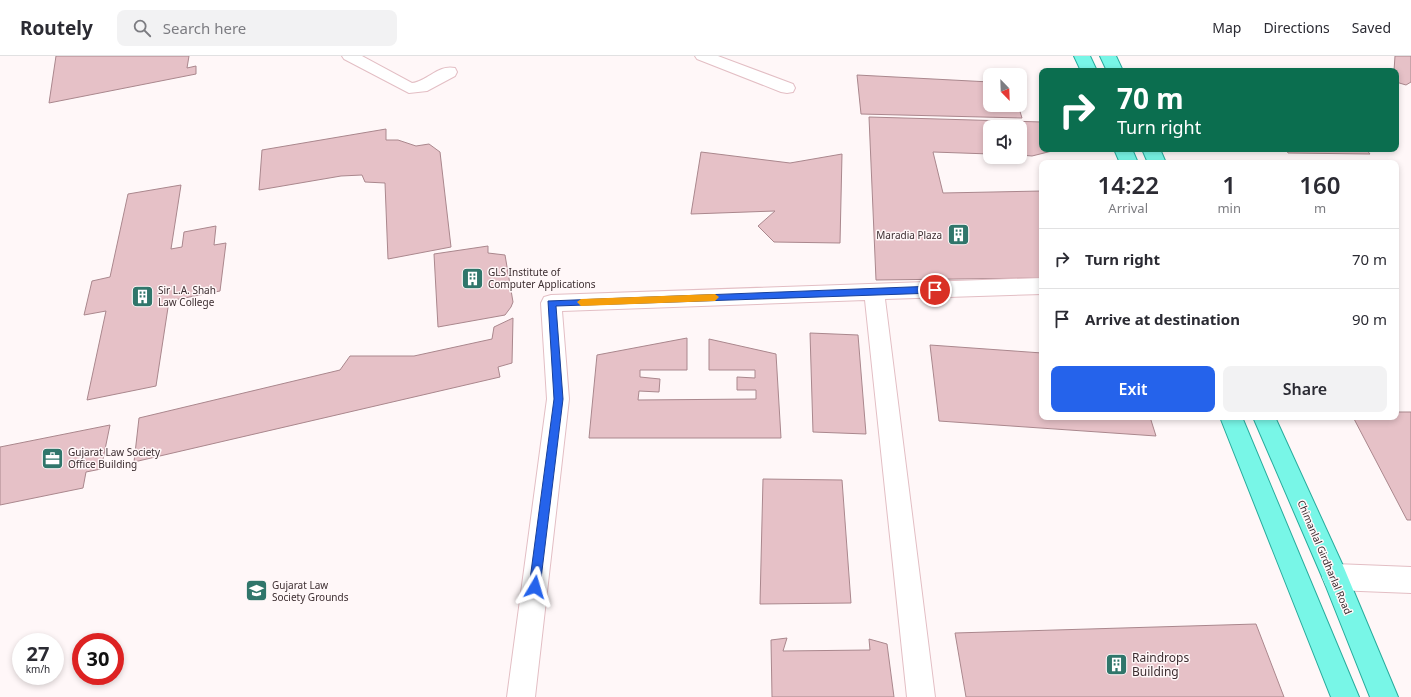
<!DOCTYPE html>
<html lang="en">
<head>
<meta charset="utf-8">
<style>
	body { margin:0; font-family:"Noto Sans",sans-serif; background:#f2f2f3; color:#2b2b33; height:100vh; display:flex; flex-direction:column; font-size:15px; white-space:nowrap }
	* { box-sizing:border-box; margin:0 }
	p { font-size:13px; color:#7c7c81 }
	.icon { flex:none; width:22px; height:22px; fill:none; stroke:currentColor; stroke-width:2; stroke-linecap:round; stroke-linejoin:round }
	.map { position:relative; flex:1; overflow:hidden }
	.details { position:absolute; left:1039px; top:104px; width:360px; height:260px; display:flex; flex-direction:column; background:#fff; border-radius:8px; box-shadow:0 2px 6px #0003 }
	.details>* { flex:none }
	.banner { position:absolute; left:1039px; top:12px; width:360px; height:84px; border-radius:8px; box-shadow:0 2px 6px #0003; background:#0b6e4f; color:#fff; overflow:hidden }
	.needle { width:26px; rotate:157deg }
	.tools { position:absolute; left:983px; top:12px; display:grid; gap:8px }
	.tools a { display:grid; place-items:center; width:44px; height:44px; border-radius:8px; background:#fff; box-shadow:0 2px 6px #0003; font-size:20px }
	.speed { position:absolute; left:12px; top:577px; display:flex; gap:8px; font-size:20px; font-weight:700; text-align:center }
	.speed>* { display:grid; place-content:center; width:52px; height:52px; border-radius:50%; background:#fff; box-shadow:0 2px 6px #0003; line-height:1 }
	.speed small { font-size:10px; font-weight:400 }
	.speed .limit { border:6px solid #d22; background:#fff; color:#111 }
	.pin { position:absolute; display:grid; place-items:center; width:34px; height:34px; color:#fff; margin:-17px; border:2px solid #fff; border-radius:50%; box-shadow:0 1px 4px #0007 }
	.me { position:absolute; width:44px; margin:-22px; rotate:7deg; stroke-linejoin:round; filter:drop-shadow(0 0 3px #0008) }
	.turn { display:flex; align-items:center; gap:14px; height:84px; padding:0 12px; font-size:18px }
	.turn .icon { width:52px; height:52px; stroke-width:2.5 }
	.turn b { display:block; font-size:28px; line-height:34px }
	.eta { display:flex; justify-content:space-evenly; align-items:center; height:68px; text-align:center }
	.eta b { font-size:24px; font-weight:600; line-height:28px }
	.primary-button { display:flex; gap:8px; margin-top:auto; padding:8px 12px }
	.primary-button a { flex:1; height:46px; border-radius:8px; background:#2563eb; color:#fff; font-size:16px; font-weight:600; line-height:46px; text-align:center }
	.primary-button a+a { background:#f2f2f3; color:#2b2b33 }
	ul { padding:0; list-style:none }
	li { display:flex; align-items:center; gap:12px; height:60px; padding:0 12px; border-top:1px solid #e1e1e2 }
	li div { flex:1 }
	li b { display:block; font-size:15px }
	li em { font-style:normal }
	header { display:flex; align-items:center; gap:24px; box-sizing:border-box; height:56px; padding:0 20px; background:#fff; border-bottom:1px solid #e1e1e2 }
	header strong { font-size:19px }
	nav { display:flex; gap:22px; margin-inline-start:auto; font-size:14px }
	.search { width:280px; height:36px; background:#f2f2f3; display:flex; align-items:center; gap:10px; box-sizing:border-box; padding:0 14px; border-radius:8px; color:#7c7c81; font-size:15px }
	.map>svg:first-child { display:block }
	.building { fill:#e6c1c7; stroke:#aa878d }
	.lines { fill:none; stroke-linecap:round; stroke-linejoin:round }
	.minor-casing { stroke:#e3bec4; stroke-width:2 }
	.primary-casing { stroke:#28ac9d; stroke-width:2 }
	.minor { fill:#fff; fill-rule:evenodd }
	.primary { fill:#78f6e7; fill-rule:evenodd }
	.route { fill:#2563eb; stroke:#184099 }
	.slow { fill:#f59e0b }
	.labels { text-anchor:middle; stroke-width:3; stroke-linejoin:round; paint-order:stroke }
	.poi-label { font-size:10px; fill:#3c2d30; stroke:#fff7f8; text-anchor:start }
	.street-label { font-size:10px; fill:#3c2d30; stroke:#fff7f8 }
	.near-poi-label { font-size:12px; fill:#3c2d30; stroke:#fff7f8; text-anchor:start }
</style>
</head>
<body>
<header>
<strong>Routely</strong>
<div class="search"><svg class="icon" aria-label="search" viewBox="0 0 24 24"><circle cx="10" cy="10" r="6"/><path d="M15 15l6 6"/></svg>Search here</div>
<nav><a>Map</a><a>Directions</a><a>Saved</a></nav>
</header>
<div class="map">
<svg width="1411" height="641" viewBox="0 0 1411 641">
	<rect width="100%" height="100%" fill="#fff7f8"/>
	<path class="building" d="M56,0H189L187,12L196,10V18L49,47Z
		M1395,0H1411V26L1406,29L1396,26V15H1394Z
		M857,19L990,26V49H1018L1022,62L861,58Z
		M869,61L1042,66V93H1060L1032,100L1020,99V71H990V98L933,96L943,137L1042,135V222L876,224Z
		M386,73V84H398L416,90L429,88L440,96L451,191L388,203L385,127L365,126L362,119L341,120L259,134L262,94Z
		M1286,93H1366L1370,98L1288,97Z
		M701,96L790,107L842,98L840,187L774,186L758,170L775,155L691,158Z
		M181,129L171,193L182,191L184,176L216,170L214,189L226,187L220,235L169,245L156,330L87,344L106,255L84,259L92,225L110,221L128,138Z
		M488,190V197L505,199L513,246L511,251L505,259L438,271L434,198Z
		M513,262L512,307L498,311L500,321L134,406L139,362L340,314L350,300H414L492,283L494,271Z
		M810,277L858,279L866,378L813,376Z
		M687,282V314H640V321L660,323L659,336L639,335L638,344L756,343V334H737V321L755,322V314H709V283L776,298L781,382H589L597,299Z
		M930,289L1042,297V361H1150L1156,380L939,365Z
		M1396,356H1411V464H1407L1353,361H1396Z
		M110,369L101,413L86,416L83,432L0,449V391Z
		M763,423L842,424L851,547L760,548Z
		M1256,568L1284,641H966L955,577Z
		M787,582L783,595L870,594L869,583L887,588L894,641H772L771,584Z"/>
	<g class="lines">
		<defs>
			<path id="minor" d="M342,0H362L412,27C427,25 439,8 455,12L457,16L455,20L427,35L409,37L344,3Z
				M695,0H718L793,28L795,32L793,36L787,37L781,36L697,3Z
				M1042,222V238L885,243L935,641H907L865,244L562,255L569,343L535,641H507L547,343L541,247L544,241L551,239Z
				M1335,508L1411,511V537L1335,534L1326,530L1322,521L1326,512Z"/>
			<path id="primary" d="M1074,0H1090L1097,15H1081Z
				M1100,0H1116L1123,15H1107Z
				M1114,93H1132L1138,107H1120Z
				M1142,93H1160L1166,107H1148Z
				M1220,361H1242L1359,641H1331Z
				M1253,361H1275L1344,512L1398,641H1370L1323,523Z"/>
		</defs>
		<use href="#minor" class="minor-casing"/>
		<use href="#primary" class="primary-casing"/>
		<use href="#minor" class="minor"/>
		<use href="#primary" class="primary"/>
	</g>
	<path class="route" d="M935,230L939,234L935,237L556,250L563,343L540,531L539,535L535,537L531,535L529,531L554,343L548,245Z"/>
	<path class="slow" d="M715,238L719,241L715,245L581,250L577,246L581,243Z"/>
	<defs>
		<symbol id="building-square" viewBox="-11 -11 22 22"><rect x="-9" y="-9" width="18" height="18" rx="4" fill="#30766b" stroke="#fff7f8"/><path d="M-4-6H4V6H1V3H-1V6H-4ZM-2.5-4.3h1.7v1.8h-1.7ZM.8-4.3h1.7v1.8H.8ZM-2.5-1h1.7V.8h-1.7ZM.8-1h1.7V.8H.8Z" fill="#fff"/></symbol>
		<symbol id="office-square" viewBox="-11 -11 22 22"><rect x="-9" y="-9" width="18" height="18" rx="4" fill="#30766b" stroke="#fff7f8"/><path d="M-6-3h4V-5.5h4V-3h4V5H-6ZM-1-4.5V-3h2v-1.5ZM-6 0V1H6V0Z" fill="#fff"/></symbol>
		<symbol id="university-square" viewBox="-11 -11 22 22"><rect x="-9" y="-9" width="18" height="18" rx="4" fill="#30766b" stroke="#fff7f8"/><path d="M0-5L7-2L0 1L-7-2ZM-4 1L0 2.5L4 1V4Q0 6-4 4Z" fill="#fff"/></symbol>
	</defs>
	<g fill-rule="evenodd">
		<use href="#building-square" x="946" y="166" width="25" height="25"/>
		<use href="#building-square" x="460" y="210" width="25" height="25"/>
		<use href="#building-square" x="130" y="228" width="25" height="25"/>
		<use href="#office-square" x="40" y="390" width="25" height="25"/>
		<use href="#university-square" x="244" y="522" width="25" height="25"/>
		<use href="#building-square" x="1104" y="596" width="25" height="25"/>
	</g>
	<g class="labels">
		<g class="poi-label">
			<text x="942" y="183" text-anchor="end">Maradia Plaza</text>
			<text x="488" y="220">GLS Institute of<tspan x="488" dy="12">Computer Applications</tspan></text>
			<text x="158" y="238">Sir L.A. Shah<tspan x="158" dy="12">Law College</tspan></text>
			<text x="68" y="400">Gujarat Law Society<tspan x="68" dy="12">Office Building</tspan></text>
			<text x="272" y="533">Gujarat Law<tspan x="272" dy="12">Society Grounds</tspan></text>
		</g>
		<g class="street-label">
			<text transform="translate(1325 501) rotate(67)" y="4">Chimanlal Girdharlal Road</text>
		</g>
		<g class="near-poi-label">
			<text x="1132" y="606">Raindrops<tspan x="1132" dy="14">Building</tspan></text>
		</g>
	</g>
</svg>
<div class="tools">
<a><svg class="needle" viewBox="-14 -14 28 28"><path d="M0-13l5 13h-10z" fill="#e53935"/><path d="M0 13l5-13h-10z" fill="#7c7c81"/></svg></a>
<a><svg class="icon" aria-label="sound" viewBox="0 0 24 24"><path d="M4 9h4l5-4v14l-5-4H4zM17 9q2 3 0 6"/></svg></a>
</div>
<div class="speed"><div>27<small>km/h</small></div><div class="limit">30</div></div>
<div class="pin" style="left:935px;top:234px;background:#d93025"><svg class="icon" aria-label="arrive" viewBox="0 0 24 24"><path d="M6 21V4h12l-3 4 3 4H6"/></svg></div>
<svg class="me" style="left:535px;top:531px" viewBox="-20 -20 40 40"><path d="M0-17L14 15 0 8-14 15z" fill="#2563eb" stroke="#fff" stroke-width="4"/></svg>
<div class="banner">
<div class="turn"><svg class="icon" aria-label="right" viewBox="0 0 24 24"><path d="M7 20v-9h11M14 6l5 5-5 5"/></svg><div><b>70 m</b>Turn right</div></div>
</div>
<section class="details">
<div class="eta">
<div><b>14:22</b><p>Arrival</p></div>
<div><b>1</b><p>min</p></div>
<div><b>160</b><p>m</p></div>
</div>
<ul>
<li><svg class="icon" aria-label="right" viewBox="0 0 24 24"><path d="M7 20v-9h11M14 6l5 5-5 5"/></svg><div><b>Turn right</b></div><em>70 m</em></li>
<li><svg class="icon" aria-label="arrive" viewBox="0 0 24 24"><path d="M6 21V4h12l-3 4 3 4H6"/></svg><div><b>Arrive at destination</b></div><em>90 m</em></li>
</ul>
<div class="primary-button"><a>Exit</a><a>Share</a></div>
</section>
</div>
</body>
</html>
